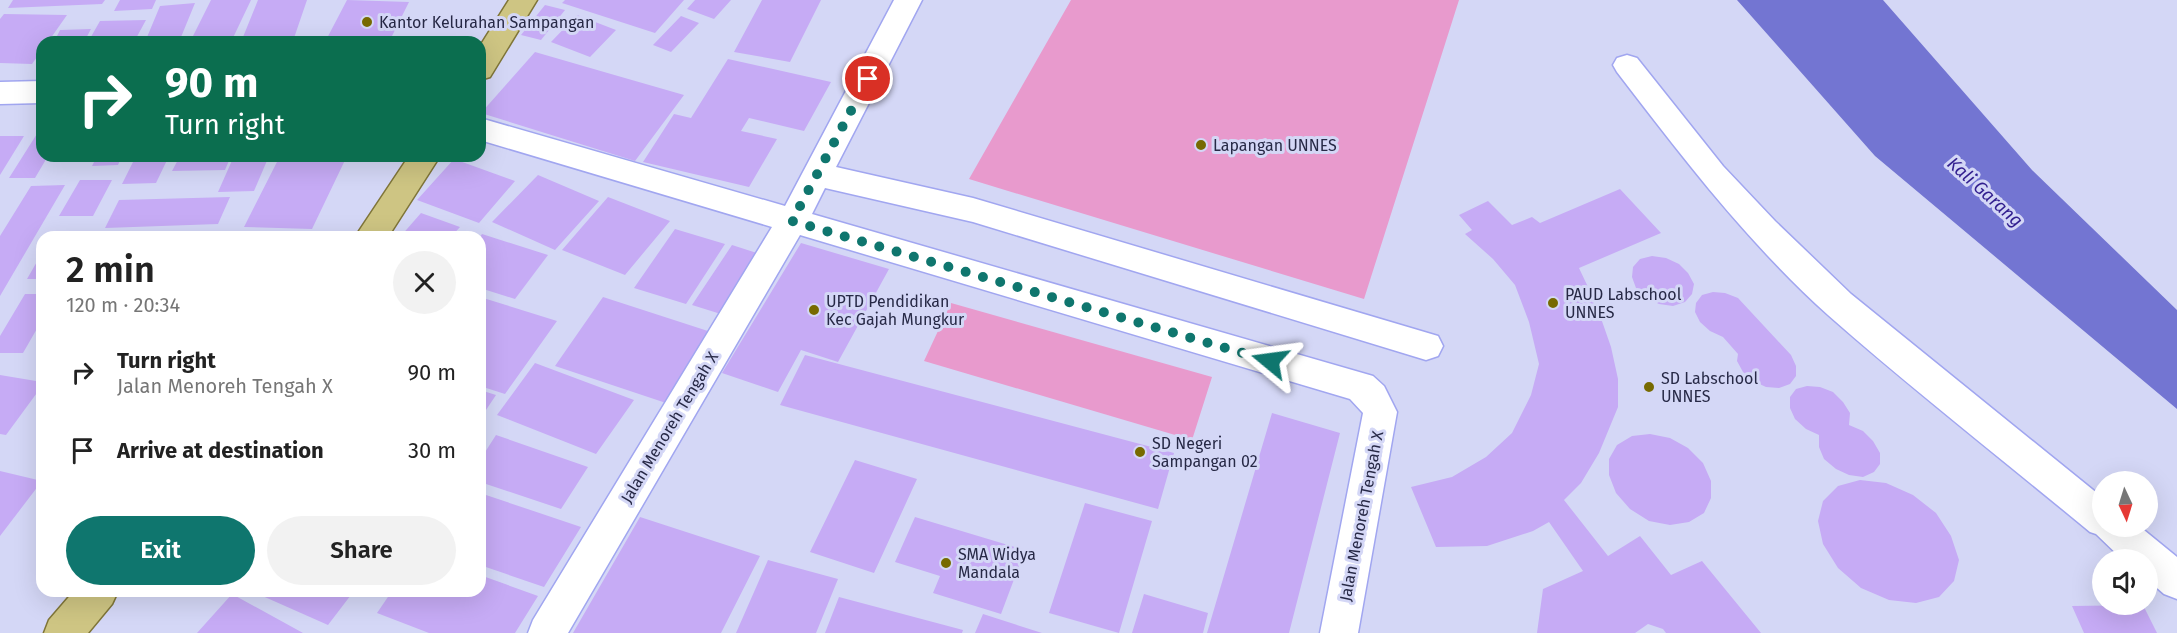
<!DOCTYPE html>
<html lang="en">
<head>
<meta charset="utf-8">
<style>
	body { margin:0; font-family:"Fira Sans",sans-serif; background:#f2f2f2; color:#222; height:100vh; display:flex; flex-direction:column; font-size:22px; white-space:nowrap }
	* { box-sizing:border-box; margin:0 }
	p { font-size:20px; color:#767676 }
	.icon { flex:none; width:33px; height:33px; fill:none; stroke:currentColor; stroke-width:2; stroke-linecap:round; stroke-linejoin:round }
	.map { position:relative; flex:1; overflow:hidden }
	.sheet { position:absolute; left:36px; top:231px; width:450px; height:366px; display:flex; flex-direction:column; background:#fff; border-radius:18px; box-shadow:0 6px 24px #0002 }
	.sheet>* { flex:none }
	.top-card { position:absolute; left:36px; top:36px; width:450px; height:126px; border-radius:18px; box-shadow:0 6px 24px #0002; background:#0b6e4f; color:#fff; overflow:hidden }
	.needle { width:39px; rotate:176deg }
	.fabs { position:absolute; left:2092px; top:471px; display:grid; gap:12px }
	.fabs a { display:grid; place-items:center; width:66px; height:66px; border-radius:50%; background:#fff; box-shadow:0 6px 24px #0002; font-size:30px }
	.pin { position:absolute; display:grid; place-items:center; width:51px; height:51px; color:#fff; margin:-26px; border:3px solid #fff; border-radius:50%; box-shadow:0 2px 6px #0007 }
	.me { position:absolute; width:66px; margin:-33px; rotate:286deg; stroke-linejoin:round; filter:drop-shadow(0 0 4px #0008) }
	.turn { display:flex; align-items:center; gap:21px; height:126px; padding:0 30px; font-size:27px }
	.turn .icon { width:78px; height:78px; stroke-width:2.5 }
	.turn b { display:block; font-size:42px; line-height:51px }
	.round { display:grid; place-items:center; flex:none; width:63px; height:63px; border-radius:32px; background:#f2f2f2 }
	.headline { display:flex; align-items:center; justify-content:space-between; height:102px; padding:0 30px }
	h1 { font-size:36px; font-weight:600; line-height:45px }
	.cta { display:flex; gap:12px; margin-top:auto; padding:12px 30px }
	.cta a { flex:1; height:69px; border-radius:36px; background:#0f766e; color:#fff; font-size:24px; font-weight:600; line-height:69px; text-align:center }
	.cta a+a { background:#f2f2f2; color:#222 }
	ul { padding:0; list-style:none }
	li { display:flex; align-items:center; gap:18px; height:78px; padding:0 30px }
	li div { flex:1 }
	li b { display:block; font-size:22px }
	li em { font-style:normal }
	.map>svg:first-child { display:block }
	.green { fill:#e89acd }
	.water { fill:#7375d2 }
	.building { fill:#c6abf5 }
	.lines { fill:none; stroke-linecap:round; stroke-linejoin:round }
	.minor-casing { stroke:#a1a6f0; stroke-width:3 }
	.major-casing { stroke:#7f7538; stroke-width:3 }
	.minor { fill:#fff; fill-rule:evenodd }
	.major { fill:#cec583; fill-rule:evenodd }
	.route { stroke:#0f766e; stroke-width:10; stroke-dasharray:0 18 }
	.poi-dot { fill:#776a01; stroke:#d4d7f6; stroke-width:2 }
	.labels { text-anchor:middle; stroke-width:6; stroke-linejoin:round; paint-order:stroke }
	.poi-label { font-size:16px; fill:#272946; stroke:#d4d7f6; text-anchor:start }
	.street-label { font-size:16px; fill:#272946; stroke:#d4d7f6 }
	.water-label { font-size:18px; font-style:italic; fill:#321f8f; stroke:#d4d7f6 }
</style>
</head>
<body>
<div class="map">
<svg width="2177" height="633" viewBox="0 0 2177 633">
	<rect width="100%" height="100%" fill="#d4d7f6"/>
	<path class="green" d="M1071,0H1459L1364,299L969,179Z
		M951,303L1212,377L1192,440L924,361Z"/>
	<path class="water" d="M1737,0H1883L2032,170L2177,310V409L1875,156Z"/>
	<path class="building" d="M13,0H105L102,4L8,8Z
		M120,0H156L152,9L114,11Z
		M211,0H251L231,42H190Z
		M258,0H307L294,38L321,37L319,42H241Z
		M347,0L409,2L389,42H325Z
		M565,0H684L655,33L562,3Z
		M695,0H731L714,19L687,9Z
		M762,0H821L790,62L734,52Z
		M195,3L179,42H145L160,6Z
		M545,5L565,10L541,40L521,35Z
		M4,14L67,15L48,42H42V50L32,64L0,63V19Z
		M577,15L616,30L590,57L551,42Z
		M681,16L699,23L671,52L653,45Z
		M146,20L134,42H88L100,21Z
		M91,29L84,42H54L60,30Z
		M535,52L611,74L684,95L635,161L481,113Z
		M728,59L831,82L804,131L749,118L741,131L777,139L749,187L643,162L674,114L691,118Z
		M40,129H42V156H48L35,178H9Z
		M0,136H24L0,175Z
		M97,156H122L118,165L92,166Z
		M136,156H169L156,183L122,184Z
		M180,156H231L225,170L172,171Z
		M234,156H269L254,191L218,192Z
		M280,156H347L312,229L244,227Z
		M454,159L515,181L479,223L417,200Z
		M538,175L599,201L555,250L492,222Z
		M80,180H112L93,216H59Z
		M65,185L0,296V236L31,186Z
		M1620,189L1661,233L1579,268L1596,304L1611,347L1618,379V407L1599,453L1581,483L1564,500L1608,556L1640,536L1671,575L1702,561L1761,633H1666L1663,629L1648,624L1635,633H1537L1543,589L1583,571L1549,522L1533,531L1487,546L1436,547L1411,487L1452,477L1486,457L1512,433L1531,395L1539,364L1529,322L1515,285L1493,259L1465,234L1472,230L1459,215L1488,201L1512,225L1532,217L1540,223Z
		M230,197L218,224L105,228L119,200Z
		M608,197L670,221L625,275L562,250Z
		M421,213L460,227L451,237H400Z
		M675,229L725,244L686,304L634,288Z
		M54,232H94L91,237H51Z
		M224,234L222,237H191V235Z
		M482,234L548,255L515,299L480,288V237Z
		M801,243L889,269L838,362L801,350L778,392L722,373Z
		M732,245L763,255L724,315L692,305Z
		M42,253V279H27Z
		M1652,256L1666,258L1679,264L1688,273L1694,284L1692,294L1685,302L1673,306L1659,304L1646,298L1636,288L1632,277L1633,267L1640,259Z
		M1713,292L1725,293L1738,298L1791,355L1796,366V376L1790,384L1779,388L1766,387L1753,381L1743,372L1737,361L1738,354L1723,337L1710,331L1700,322L1695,312L1696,303L1702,295Z
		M25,294H42V320L23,353H0V336Z
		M480,297L557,321L505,394L480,386Z
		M603,297L711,332L666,403L555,366Z
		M805,355L1174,453L1158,509L780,405Z
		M535,363L634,400L596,454L497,415Z
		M0,375L42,382V386L6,435L0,434Z
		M1807,386L1820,387L1833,392L1843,402L1850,413L1849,425L1863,431L1873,441L1880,453V464L1874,472L1863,477L1849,475L1836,469L1824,459L1819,447V435L1806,429L1795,419L1790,408V397L1796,389Z
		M480,390L496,395L480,419Z
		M1272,413L1340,433L1289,633H1207Z
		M1650,434L1670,438L1688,448L1703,463L1711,481V498L1704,513L1689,522L1670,525L1649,521L1630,509L1616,493L1609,475V459L1617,445L1632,436Z
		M496,435L588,467L561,509L480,482V460Z
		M855,460L917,479L874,573L810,552Z
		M0,471L42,481L0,536Z
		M1860,480L1886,483L1913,495L1936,513L1951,536L1959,560L1954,581L1939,597L1916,603L1889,600L1861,588L1838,568L1823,544L1818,521L1823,501L1838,486Z
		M480,493L581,527L544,587L480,565Z
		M1085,503L1152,521L1119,633L1049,613Z
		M640,517L760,556L721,633H573Z
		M915,517L1025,550L1001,614L933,593L940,576L895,562Z
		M768,560L838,579L816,633H736Z
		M480,575L538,596L515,633H429L377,613L392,591H480Z
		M251,591H354L328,625Z
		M232,594L303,633H197Z
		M1144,594L1208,613L1203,633H1132Z
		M839,597L963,630L962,633H825Z
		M2143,605L2157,633H2084L2072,606Z
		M983,614L1042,633H975Z"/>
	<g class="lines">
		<defs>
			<path id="minor" d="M894,0H922L836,167L973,198L1438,336L1443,346L1438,356L1426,360L973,222L825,188L812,214L1373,376L1384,386L1397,412L1358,633H1320L1363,413L1350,399L800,235L568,633H528L533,620L772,227L480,140V118L785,206Z
				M1627,55L1637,58L1723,166L1775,221L1851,294L2103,498V526H2139L2177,557V599L2164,594L2148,580V560H2123L2096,534L2090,532C2003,460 1913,390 1828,315C1748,243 1682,157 1617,72L1613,65L1617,58Z
				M42,81V103L0,104V82Z"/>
			<path id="major" d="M509,0H537L490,77L480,80V46Z
				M409,156H440L388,237H355Z
				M74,591H118L112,604L88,633H44L49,620Z"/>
		</defs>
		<use href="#minor" class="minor-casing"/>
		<use href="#major" class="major-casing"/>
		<use href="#minor" class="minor"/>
		<use href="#major" class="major"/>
	</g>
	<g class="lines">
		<path class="route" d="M868,79L792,221L1270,361"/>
	</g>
	<g class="poi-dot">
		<circle cx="367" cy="22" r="6"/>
		<circle cx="1201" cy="145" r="6"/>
		<circle cx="1553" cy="303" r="6"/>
		<circle cx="814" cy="310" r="6"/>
		<circle cx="1649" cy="387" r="6"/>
		<circle cx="1140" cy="452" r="6"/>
		<circle cx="946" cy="563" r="6"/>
	</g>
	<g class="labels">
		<g class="poi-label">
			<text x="379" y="28">Kantor Kelurahan Sampangan</text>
			<text x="1213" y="151">Lapangan UNNES</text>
			<text x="1565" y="300">PAUD Labschool<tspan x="1565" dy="18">UNNES</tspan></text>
			<text x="826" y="307">UPTD Pendidikan<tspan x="826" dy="18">Kec Gajah Mungkur</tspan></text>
			<text x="1661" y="384">SD Labschool<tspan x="1661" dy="18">UNNES</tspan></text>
			<text x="1152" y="449">SD Negeri<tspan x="1152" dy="18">Sampangan 02</tspan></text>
			<text x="958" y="560">SMA Widya<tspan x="958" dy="18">Mandala</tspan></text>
		</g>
		<g class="street-label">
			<text transform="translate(669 427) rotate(-59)" y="6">Jalan Menoreh Tengah X</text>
			<text transform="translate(1361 516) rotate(-79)" y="6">Jalan Menoreh Tengah X</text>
		</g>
		<g class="water-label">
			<text transform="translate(1985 192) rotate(42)" y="6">Kali Garang</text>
		</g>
	</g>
</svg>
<div class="fabs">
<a><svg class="needle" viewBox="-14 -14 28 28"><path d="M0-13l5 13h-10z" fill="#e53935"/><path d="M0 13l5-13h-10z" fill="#767676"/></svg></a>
<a><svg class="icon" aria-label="sound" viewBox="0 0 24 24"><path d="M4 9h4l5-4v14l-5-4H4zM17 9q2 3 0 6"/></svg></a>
</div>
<div class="pin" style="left:868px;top:79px;background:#d93025"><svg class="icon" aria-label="arrive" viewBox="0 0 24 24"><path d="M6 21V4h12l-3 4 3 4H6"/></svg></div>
<svg class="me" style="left:1270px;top:361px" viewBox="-20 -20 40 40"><path d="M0-17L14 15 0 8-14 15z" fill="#0f766e" stroke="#fff" stroke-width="4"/></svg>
<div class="top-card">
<div class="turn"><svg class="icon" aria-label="right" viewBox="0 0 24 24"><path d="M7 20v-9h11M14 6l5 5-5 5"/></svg><div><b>90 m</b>Turn right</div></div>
</div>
<section class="sheet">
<div class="headline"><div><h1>2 min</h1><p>120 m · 20:34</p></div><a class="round"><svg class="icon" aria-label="close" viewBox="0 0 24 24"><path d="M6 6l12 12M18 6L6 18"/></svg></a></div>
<ul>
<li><svg class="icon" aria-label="right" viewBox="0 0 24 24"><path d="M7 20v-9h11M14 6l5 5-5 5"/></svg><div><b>Turn right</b><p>Jalan Menoreh Tengah X</p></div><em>90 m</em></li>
<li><svg class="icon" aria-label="arrive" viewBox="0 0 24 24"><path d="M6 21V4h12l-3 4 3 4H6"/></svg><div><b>Arrive at destination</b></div><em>30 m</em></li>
</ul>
<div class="cta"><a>Exit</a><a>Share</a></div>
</section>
</div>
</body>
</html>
